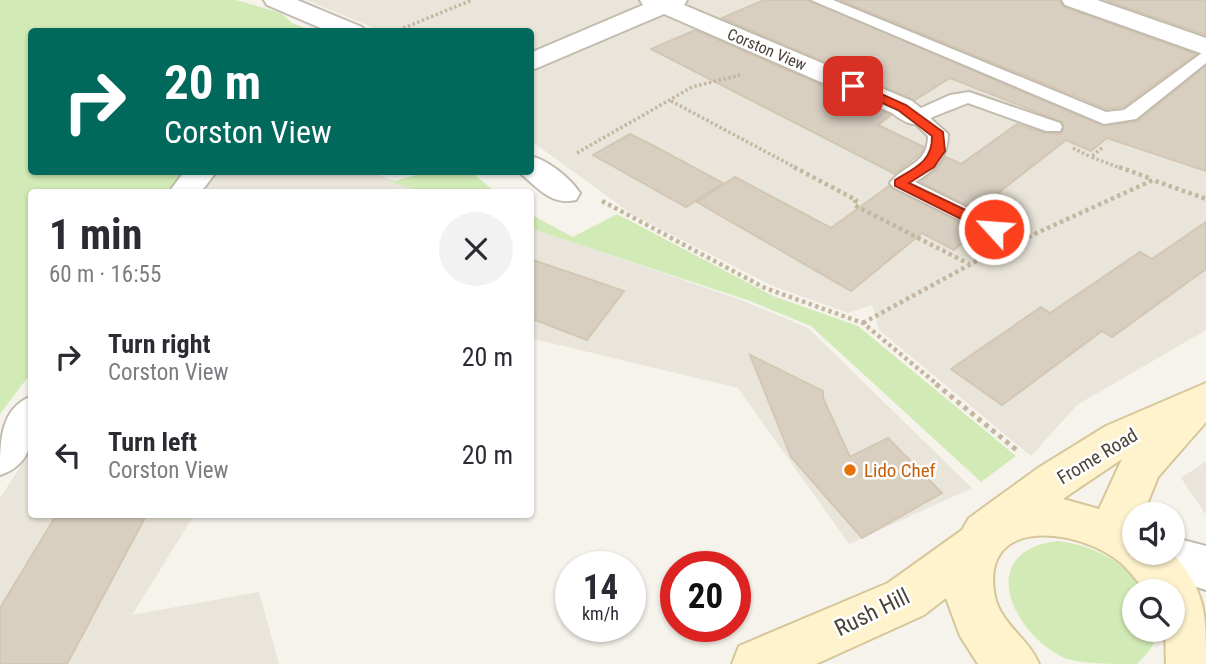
<!DOCTYPE html>
<html lang="en">
<head>
<meta charset="utf-8">
<style>
	body { margin:0; font-family:"Roboto Condensed",sans-serif; background:#f2f2f3; color:#2b2b33; height:100vh; display:flex; flex-direction:column; font-size:26px; white-space:nowrap }
	* { box-sizing:border-box; margin:0 }
	p { font-size:23px; color:#7c7c81 }
	.icon { flex:none; width:38px; height:38px; fill:none; stroke:currentColor; stroke-width:2; stroke-linecap:round; stroke-linejoin:round }
	.map { position:relative; flex:1; overflow:hidden }
	.panel { position:absolute; left:28px; top:189px; width:506px; height:329px; display:flex; flex-direction:column; background:#fff; border-radius:7px; box-shadow:0 2px 5px #0004 }
	.panel>* { flex:none }
	.banner { position:absolute; left:28px; top:28px; width:506px; height:147px; border-radius:7px; box-shadow:0 2px 5px #0004; background:#00695c; color:#fff; overflow:hidden }
	.controls { position:absolute; left:1122px; top:502px; display:grid; gap:14px }
	.controls a { display:grid; place-items:center; width:63px; height:63px; border-radius:50%; background:#fff; box-shadow:0 2px 5px #0004; font-size:35px }
	.speed { position:absolute; left:555px; top:551px; display:flex; gap:14px; font-size:35px; font-weight:700; text-align:center }
	.speed>* { display:grid; place-content:center; width:91px; height:91px; border-radius:50%; background:#fff; box-shadow:0 2px 5px #0004; line-height:1 }
	.speed small { font-size:18px; font-weight:400 }
	.speed .limit { border:10px solid #d22; background:#fff; color:#111 }
	.pin { position:absolute; display:grid; place-items:center; width:60px; height:60px; color:#fff; margin:-30px; border-radius:14px; box-shadow:0 4px 10px #0006 }
	.me { position:absolute; width:77px; margin:-38px; rotate:296deg; stroke-linejoin:round; filter:drop-shadow(0 0 5px #0008) }
	.turn { display:flex; align-items:center; gap:24px; height:147px; padding:0 21px; font-size:32px }
	.turn .icon { width:91px; height:91px; stroke-width:2.5 }
	.turn b { display:block; font-size:49px; line-height:60px }
	.round { display:grid; place-items:center; flex:none; width:74px; height:74px; border-radius:37px; background:#f2f2f3 }
	.headline { display:flex; align-items:center; justify-content:space-between; height:119px; padding:0 21px }
	h1 { font-size:42px; font-weight:700; line-height:52px }
	ul { padding:0; list-style:none }
	li { display:flex; align-items:center; gap:21px; height:98px; padding:0 21px }
	li div { flex:1 }
	li b { display:block; font-size:26px }
	li em { font-style:normal }
	.map>svg:first-child { display:block }
	.residential { fill:#eae5da }
	.green { fill:#d2eab5 }
	.building { fill:#d8cfc1; stroke:#d3c7b4; stroke-width:2 }
	.lines { fill:none; stroke-linecap:round; stroke-linejoin:round }
	.lane-casing { stroke:#c2bbae; stroke-width:4 }
	.street-casing { stroke:#c2bbae; stroke-width:4 }
	.secondary-casing { stroke:#d6c79b; stroke-width:4 }
	.path-far2 { stroke:#c4b79f; stroke-width:3.5; stroke-dasharray:2.5 2.5; stroke-linecap:butt }
	.path-far1 { stroke:#c4b79f; stroke-width:4.5; stroke-dasharray:3.5 3.5; stroke-linecap:butt }
	.path { stroke:#c4b79f; stroke-width:5; stroke-dasharray:4.5 4.5; stroke-linecap:butt }
	.lane { fill:#fff; fill-rule:evenodd }
	.street { fill:#fff; fill-rule:evenodd }
	.secondary { fill:#fff3cd; fill-rule:evenodd }
	.route { fill:#fc3f1d; stroke:#a42913; stroke-width:2 }
	.food-dot { fill:#e8710a; stroke:#fff; stroke-width:2.5 }
	.labels { text-anchor:middle; stroke-width:5; stroke-linejoin:round; paint-order:stroke }
	.far-street-label { font-size:16px; fill:#4b4439; stroke:#fff }
	.street-label { font-size:19px; fill:#4b4439; stroke:#fff }
	.food-label { font-size:19px; fill:#c56008; stroke:#fff; text-anchor:start }
	.near-street-label { font-size:23px; fill:#4b4439; stroke:#fff }
</style>
</head>
<body>
<div class="map">
<svg width="1206" height="664" viewBox="0 0 1206 664">
	<rect width="100%" height="100%" fill="#f6f3ec"/>
	<path class="residential" d="M306,0H1206V330L1077,405L1031,456L879,330L872,305L848,313L773,286L633,215L530,140V32L381,31Z
		M214,172H369L429,192H201Z
		M530,227L744,301L808,328L972,488L849,544L738,388L530,338Z
		M31,450L32,514L194,515L132,615L259,592L279,664H0V498Z
		M1206,461V515L1181,478Z"/>
	<path class="green" d="M0,0H236L281,13L292,23L312,31L32,32V172H184L168,192H32L31,373L0,414Z
		M427,172H471L496,192H423L391,182Z
		M530,214L573,237L617,214L773,296L858,326L1016,456L981,482L811,326L750,301L530,228Z
		M1057,541C1093,545 1124,561 1145,591L1134,592V630H1157C1156,645 1147,654 1137,664C1115,664 1087,664 1067,659C1013,636 973,552 1057,541Z"/>
	<path class="building" d="M764,0H809L1103,126L1138,121L1206,66V171L1107,138L1091,151L1066,140L998,193L1014,201L993,218L920,182L936,170L946,157L961,164L1017,124L1045,133L1060,134L1064,128L1062,122L950,78L915,100L722,18Z
		M840,0H1059L1064,7L1196,54L1123,107L1106,109Z
		M1105,0H1206V35Z
		M695,30L891,115L878,125L924,147L922,152L895,174L651,49Z
		M630,134L652,145L723,183L686,207L593,155Z
		M735,177L831,228L889,186L976,231L954,250L922,233L851,291L697,202Z
		M1206,222V269L1112,337L1102,331L1002,405L951,369L1041,307L1050,313L1140,252L1152,259Z
		M530,259L624,291L587,340L530,318Z
		M750,355L823,391V398L850,457L888,438L942,493L862,538L791,457Z
		M57,514H147L67,664H0V608Z"/>
	<g class="lines">
		<defs>
			<path id="lane" d="M811,0H833L1106,112L1124,110L1206,50V63L1136,119L1104,124Z
				M969,92L1060,123L1062,127L1060,131H1046L968,103L930,118L948,134C948,158 935,170 915,182L1002,225L1005,230L994,237L893,187L890,183C904,164 928,165 928,136L908,117L910,113L950,95Z"/>
			<path id="street" d="M264,0H297L362,27L366,32H330L267,5Z
				M640,0H687L684,5L912,101L932,117L927,123C912,127 904,122 892,113L664,14L530,71V53L643,5Z
				M1062,0H1097L1206,38V55L1065,5Z
				M530,156C548,160 570,178 580,193L576,200C551,206 537,187 519,172H530Z
				M184,172H216L201,192H169Z
				M32,396C32,430 38,462 0,475C0,441 0,408 32,396Z
				M1172,537L1206,546V590L1138,568L1131,553L1134,547V553H1172Z"/>
			<path id="secondary" d="M1206,383V422L1158,477L1143,514H1134V553L1172,552C1206,592 1206,611 1206,664H1166L1165,630H1172V592H1146C1139,583 1130,571 1121,563C1080,528 978,514 995,597C1001,624 1029,639 1039,664H978L960,636L946,598L924,615L816,664H732L739,646L888,583L962,530L969,518L1038,468L1106,426ZM1122,459L1099,509L1063,499L1070,494Z"/>
		</defs>
		<use href="#lane" class="lane-casing"/>
		<use href="#street" class="street-casing"/>
		<use href="#secondary" class="secondary-casing"/>
		<path class="path-far2" d="M394,32L472,0
			M671,101L798,169
			M1073,148L1091,157
			M1102,148L1091,157L1123,169
			M577,153L692,87L740,75"/>
		<path class="path-far1" d="M794,167L856,200L854,205L969,264
			M1119,167L1152,179
			M398,172H405
			M602,201L765,288L863,323L938,385
			M1028,237L1153,180L1206,199
			M863,323L982,258"/>
		<path class="path" d="M936,384L1019,452"/>
		<use href="#lane" class="lane"/>
		<use href="#street" class="street"/>
		<use href="#secondary" class="secondary"/>
	</g>
	<path class="route" d="M849,83H857L906,105L943,132L945,151L934,167L909,183L999,226V233H989L895,186V180C915,168 933,161 932,136L898,110L849,88Z"/>
	<circle class="food-dot" cx="850" cy="470" r="7"/>
	<g class="labels">
		<g class="far-street-label">
			<text transform="translate(767 49) rotate(23)" y="6">Corston View</text>
		</g>
		<g class="street-label">
			<text transform="translate(1097 456) rotate(-31)" y="7">Frome Road</text>
		</g>
		<g class="food-label">
			<text x="864" y="477">Lido Chef</text>
		</g>
		<g class="near-street-label">
			<text transform="translate(872 612) rotate(-26)" y="8">Rush Hill</text>
		</g>
	</g>
</svg>
<div class="controls">
<a><svg class="icon" aria-label="sound" viewBox="0 0 24 24"><path d="M4 9h4l5-4v14l-5-4H4zM17 9q2 3 0 6"/></svg></a>
<a><svg class="icon" aria-label="search" viewBox="0 0 24 24"><circle cx="10" cy="10" r="6"/><path d="M15 15l6 6"/></svg></a>
</div>
<div class="speed"><div>14<small>km/h</small></div><div class="limit">20</div></div>
<div class="pin" style="left:853px;top:86px;background:#d93025"><svg class="icon" aria-label="arrive" viewBox="0 0 24 24"><path d="M6 21V4h12l-3 4 3 4H6"/></svg></div>
<svg class="me" style="left:994px;top:229px" viewBox="-20 -20 40 40"><circle r="17" fill="#fc3f1d" stroke="#fff" stroke-width="3"/><path d="M0-11L8 9 0 5-8 9z" fill="#fff"/></svg>
<div class="banner">
<div class="turn"><svg class="icon" aria-label="right" viewBox="0 0 24 24"><path d="M7 20v-9h11M14 6l5 5-5 5"/></svg><div><b>20 m</b>Corston View</div></div>
</div>
<section class="panel">
<div class="headline"><div><h1>1 min</h1><p>60 m · 16:55</p></div><a class="round"><svg class="icon" aria-label="close" viewBox="0 0 24 24"><path d="M6 6l12 12M18 6L6 18"/></svg></a></div>
<ul>
<li><svg class="icon" aria-label="right" viewBox="0 0 24 24"><path d="M7 20v-9h11M14 6l5 5-5 5"/></svg><div><b>Turn right</b><p>Corston View</p></div><em>20 m</em></li>
<li><svg class="icon" aria-label="left" viewBox="0 0 24 24"><path d="M17 20v-9H6M10 6l-5 5 5 5"/></svg><div><b>Turn left</b><p>Corston View</p></div><em>20 m</em></li>
</ul>
</section>
</div>
</body>
</html>
